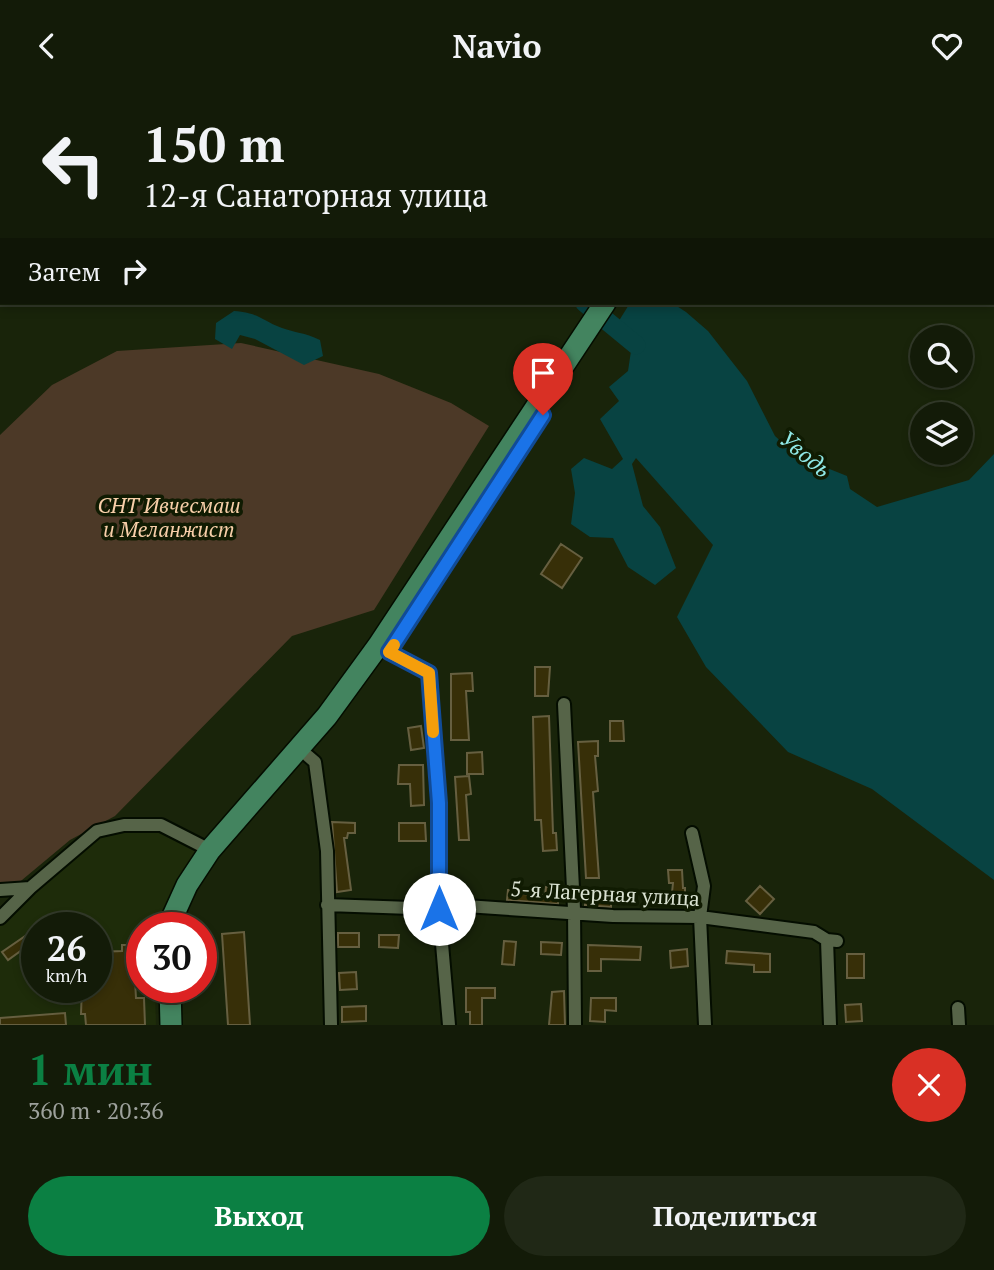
<!DOCTYPE html>
<html lang="ru">
<head>
<meta charset="utf-8">
<style>
	body { margin:0; font-family:"PT Serif",serif; background:#202816; color:#f1f3f6; height:100vh; display:flex; flex-direction:column; font-size:26px; white-space:nowrap }
	* { box-sizing:border-box; margin:0 }
	p { font-size:23px; color:#9da19c }
	.icon { flex:none; width:38px; height:38px; fill:none; stroke:currentColor; stroke-width:2; stroke-linecap:round; stroke-linejoin:round }
	.map { position:relative; height:934px; overflow:hidden }
	.details { display:flex; flex-direction:column; background:#131b08; flex:1 }
	.details>* { flex:none }
	.guide { position:absolute; left:0px; top:0px; width:994px; height:214px; box-shadow:0 4px 10px #0003,0 0 0 2px #323929; background:#131b08; color:#f1f3f6; overflow:hidden }
	.controls { position:absolute; left:910px; top:234px; display:grid; gap:14px }
	.controls a { display:grid; place-items:center; width:63px; height:63px; border-radius:50%; background:#131b08; box-shadow:0 4px 10px #0003,0 0 0 2px #323929; font-size:35px }
	.speed { position:absolute; left:21px; top:821px; display:flex; gap:14px; font-size:35px; font-weight:700; text-align:center }
	.speed>* { display:grid; place-content:center; width:91px; height:91px; border-radius:50%; background:#131b08; box-shadow:0 4px 10px #0003,0 0 0 2px #323929; line-height:1 }
	.speed small { font-size:18px; font-weight:400 }
	.speed .limit { border:10px solid #d22; background:#fff; color:#111 }
	.pin { position:absolute; display:grid; place-items:center; width:60px; height:60px; color:#fff; margin:-72px -30px; border-radius:50% 50% 50% 0; rotate:-45deg; box-shadow:0 0 7px #0007 }
	.pin .icon { rotate:45deg }
	.me { position:absolute; width:77px; margin:-38px; rotate:0deg; stroke-linejoin:round; filter:drop-shadow(0 0 5px #0008) }
	.turn { display:flex; align-items:center; gap:24px; height:147px; padding:0 28px; font-size:32px }
	.turn .icon { width:91px; height:91px; stroke-width:2.5 }
	.turn b { display:block; font-size:49px; line-height:60px }
	.then { display:flex; align-items:center; height:66px; padding:0 28px; background:#0003; gap:14px; font-size:26px }
	.round { display:grid; place-items:center; flex:none; width:74px; height:74px; border-radius:37px; background:#202816 }
	.overview { display:flex; align-items:center; justify-content:space-between; height:119px; padding:0 28px }
	h1 { font-size:42px; font-weight:600; line-height:52px; color:#0b8043 }
	.cta { display:flex; gap:14px; margin-top:auto; padding:14px 28px }
	.cta a { flex:1; height:80px; border-radius:42px; background:#0b8043; color:#fff; font-size:28px; font-weight:600; line-height:80px; text-align:center }
	.cta a+a { background:#202816; color:#f1f3f6 }
	header { display:flex; justify-content:space-between; align-items:center; height:91px; padding:0 28px; background:#131b08; font-size:32px; font-weight:600 }
	.map>svg:first-child { display:block }
	.built { fill:#1e2c0a; fill-rule:evenodd }
	.green { fill:#4c3927 }
	.water { fill:#084342 }
	.lines { fill:none; stroke-linecap:round; stroke-linejoin:round }
	.river { stroke:#084342; stroke-width:19 }
	.building { fill:#372f08; stroke:#665f40; stroke-width:2 }
	.minor-casing { stroke:#040d00; stroke-width:16 }
	.primary-casing { stroke:#040d00; stroke-width:24 }
	.minor { stroke:#566448; stroke-width:12 }
	.primary { stroke:#43845f; stroke-width:21 }
	.route-casing { stroke:#114b97; stroke-width:18 }
	.route { stroke:#1a73e8; stroke-width:12 }
	.slow { stroke:#f59e0b; stroke-width:12 }
	.labels { text-anchor:middle; stroke-width:7; stroke-linejoin:round; paint-order:stroke }
	.park-label { font-size:21px; font-style:italic; fill:#f8cfa9; stroke:#101b02 }
	.street-label { font-size:21px; fill:#dae2d2; stroke:#101b02 }
	.water-label { font-size:23px; font-style:italic; fill:#90e9e7; stroke:#101b02 }
</style>
</head>
<body>
<header><svg class="icon" aria-label="back" viewBox="0 0 24 24"><path d="M15 5l-7 7 7 7"/></svg>Navio<svg class="icon" aria-label="heart" viewBox="0 0 24 24"><path d="M12 20l-8-8c-3-5 5-10 8-4 3-6 11-1 8 4z"/></svg></header>
<div class="map">
<svg width="994" height="934" viewBox="0 0 994 934">
	<rect width="100%" height="100%" fill="#19240a"/>
	<path class="built" d="M160,735L202,760L161,836H142V896H155L156,934H0V824L98,742ZM37,836H96V896H37Z"/>
	<path class="green" d="M241,252L379,283L451,312L489,335L374,519L292,545L115,725L70,749L16,794L0,795V344L52,294L117,260Z"/>
	<path class="water" d="M630,212H672L686,221L708,240L747,290L775,345L797,365L847,385L850,398L877,416L969,389L994,363V789L872,698L788,661L706,576L677,526L713,454L636,367L632,373L643,415L660,436L676,477L655,494L628,476L613,447L590,446L571,433L575,402L571,378L584,367L612,378L623,368L600,328L619,310L609,296L628,280L631,260L612,241Z
		M234,220C260,222 260,229 282,237C295,242 304,241 320,249L323,265L304,274L255,248L240,244L232,258L215,248L216,232Z"/>
	<g class="lines">
		<path class="river" d="M232,0L240,2
			M585,212L636,254"/>
	</g>
	<path class="building" d="M561,453L582,467L562,497L541,483Z
		M535,576H550L548,605H535Z
		M472,582L473,600H466L469,649H451V583Z
		M549,625L553,742H556L557,759L543,760L541,729H535L533,626Z
		M610,630H623L624,650H610Z
		M421,635L424,657L411,659L408,637Z
		M598,650V665H595L598,700L593,701L599,787H586L578,651Z
		M482,661L483,683H467V662Z
		M399,674H423L424,714L411,715L410,693H398Z
		M469,685L471,703L466,704L469,749H459L455,686Z
		M332,731L355,732V742H348L347,747H344L351,799L337,801Z
		M399,732H425L426,750H399Z
		M668,779H682L683,797H685V812L671,811L673,792H669Z
		M760,795L774,808L760,823L746,810Z
		M546,796H559L558,813L507,809L508,799H523V803L545,804Z
		M611,804V816L585,814V805Z
		M37,837V848L8,869L2,861Z
		M244,841L250,934H228L222,843Z
		M338,842H359V856H338Z
		M379,844H399L398,857L379,856Z
		M504,850L516,851L514,874L502,873Z
		M541,851L562,852L561,864L541,863Z
		M122,854H133L136,907H144L145,934H86L85,923H81L82,896H96V861L122,860Z
		M588,854L641,856L640,869L601,868V880H588Z
		M687,858L688,875L671,877L670,860Z
		M727,860L770,863V881H754V874L726,872Z
		M847,863H864V887H847Z
		M356,881L357,898L340,899L339,882Z
		M466,897H495V907H482V934H470V921H466Z
		M564,900L565,934H549L552,901Z
		M591,907H616V920L605,919V931L590,930Z
		M861,913L862,930L846,931L845,914Z
		M366,915V930L342,931V916Z
		M65,922L66,934H0V927Z"/>
	<g class="lines">
		<defs>
			<path id="minor" d="M992,192L994,193
				M378,555L429,582L438,712L439,818L449,934
				M564,613L574,818L575,934
				M308,665L315,671L327,760L331,934
				M692,742L704,795L700,826L705,934
				M0,799L30,797L97,740L124,734H161L210,759
				M327,814L439,818L451,814L613,825L700,826L814,841L827,849L837,850
				M0,827L30,797
				M827,849L830,934
				M958,917L959,934"/>
			<path id="primary" d="M745,2L746,0
				M168,836L187,794L210,759L327,625L378,555L605,212
				M170,896L171,934"/>
		</defs>
		<use href="#minor" class="minor-casing"/>
		<use href="#primary" class="primary-casing"/>
		<use href="#minor" class="minor"/>
		<use href="#primary" class="primary"/>
	</g>
	<g class="lines">
		<defs>
			<path id="route" d="M439,818V712L429,582L389,561L543,324"/>
		</defs>
		<use href="#route" class="route-casing"/>
		<use href="#route" class="route"/>
		<path class="slow" d="M394,554L389,561L429,582L433,641"/>
	</g>
	<g class="labels">
		<g class="park-label">
			<text x="169" y="422">СНТ Ивчесмаш<tspan x="169" dy="24">и Меланжист</tspan></text>
		</g>
		<g class="street-label">
			<text transform="translate(605 803) rotate(3)" y="7">5-я Лагерная улица</text>
		</g>
		<g class="water-label">
			<text transform="translate(805 363) rotate(40)" y="8">Уводь</text>
		</g>
	</g>
</svg>
<div class="controls">
<a><svg class="icon" aria-label="search" viewBox="0 0 24 24"><circle cx="10" cy="10" r="6"/><path d="M15 15l6 6"/></svg></a>
<a><svg class="icon" aria-label="layers" viewBox="0 0 24 24"><path d="M12 4l9 5-9 5-9-5zM3 14l9 5 9-5"/></svg></a>
</div>
<div class="speed"><div>26<small>km/h</small></div><div class="limit">30</div></div>
<div class="pin" style="left:543px;top:324px;background:#d93025"><svg class="icon" aria-label="arrive" viewBox="0 0 24 24"><path d="M6 21V4h12l-3 4 3 4H6"/></svg></div>
<svg class="me" style="left:439px;top:818px" viewBox="-20 -20 40 40"><circle r="19" fill="#fff"/><path d="M0-13L10 11 0 6-10 11z" fill="#1a73e8"/></svg>
<div class="guide">
<div class="turn"><svg class="icon" aria-label="left" viewBox="0 0 24 24"><path d="M17 20v-9H6M10 6l-5 5 5 5"/></svg><div><b>150 m</b>12-я Санаторная улица</div></div>
<div class="then">Затем<svg class="icon" aria-label="right" viewBox="0 0 24 24"><path d="M7 20v-9h11M14 6l5 5-5 5"/></svg></div>
</div>
</div>
<section class="details">
<div class="overview"><div><h1>1 мин</h1><p>360 m · 20:36</p></div><a class="round" style="background:#d93025;color:#fff"><svg class="icon" aria-label="close" viewBox="0 0 24 24"><path d="M6 6l12 12M18 6L6 18"/></svg></a></div>
<div class="cta"><a>Выход</a><a>Поделиться</a></div>
</section>
</body>
</html>
